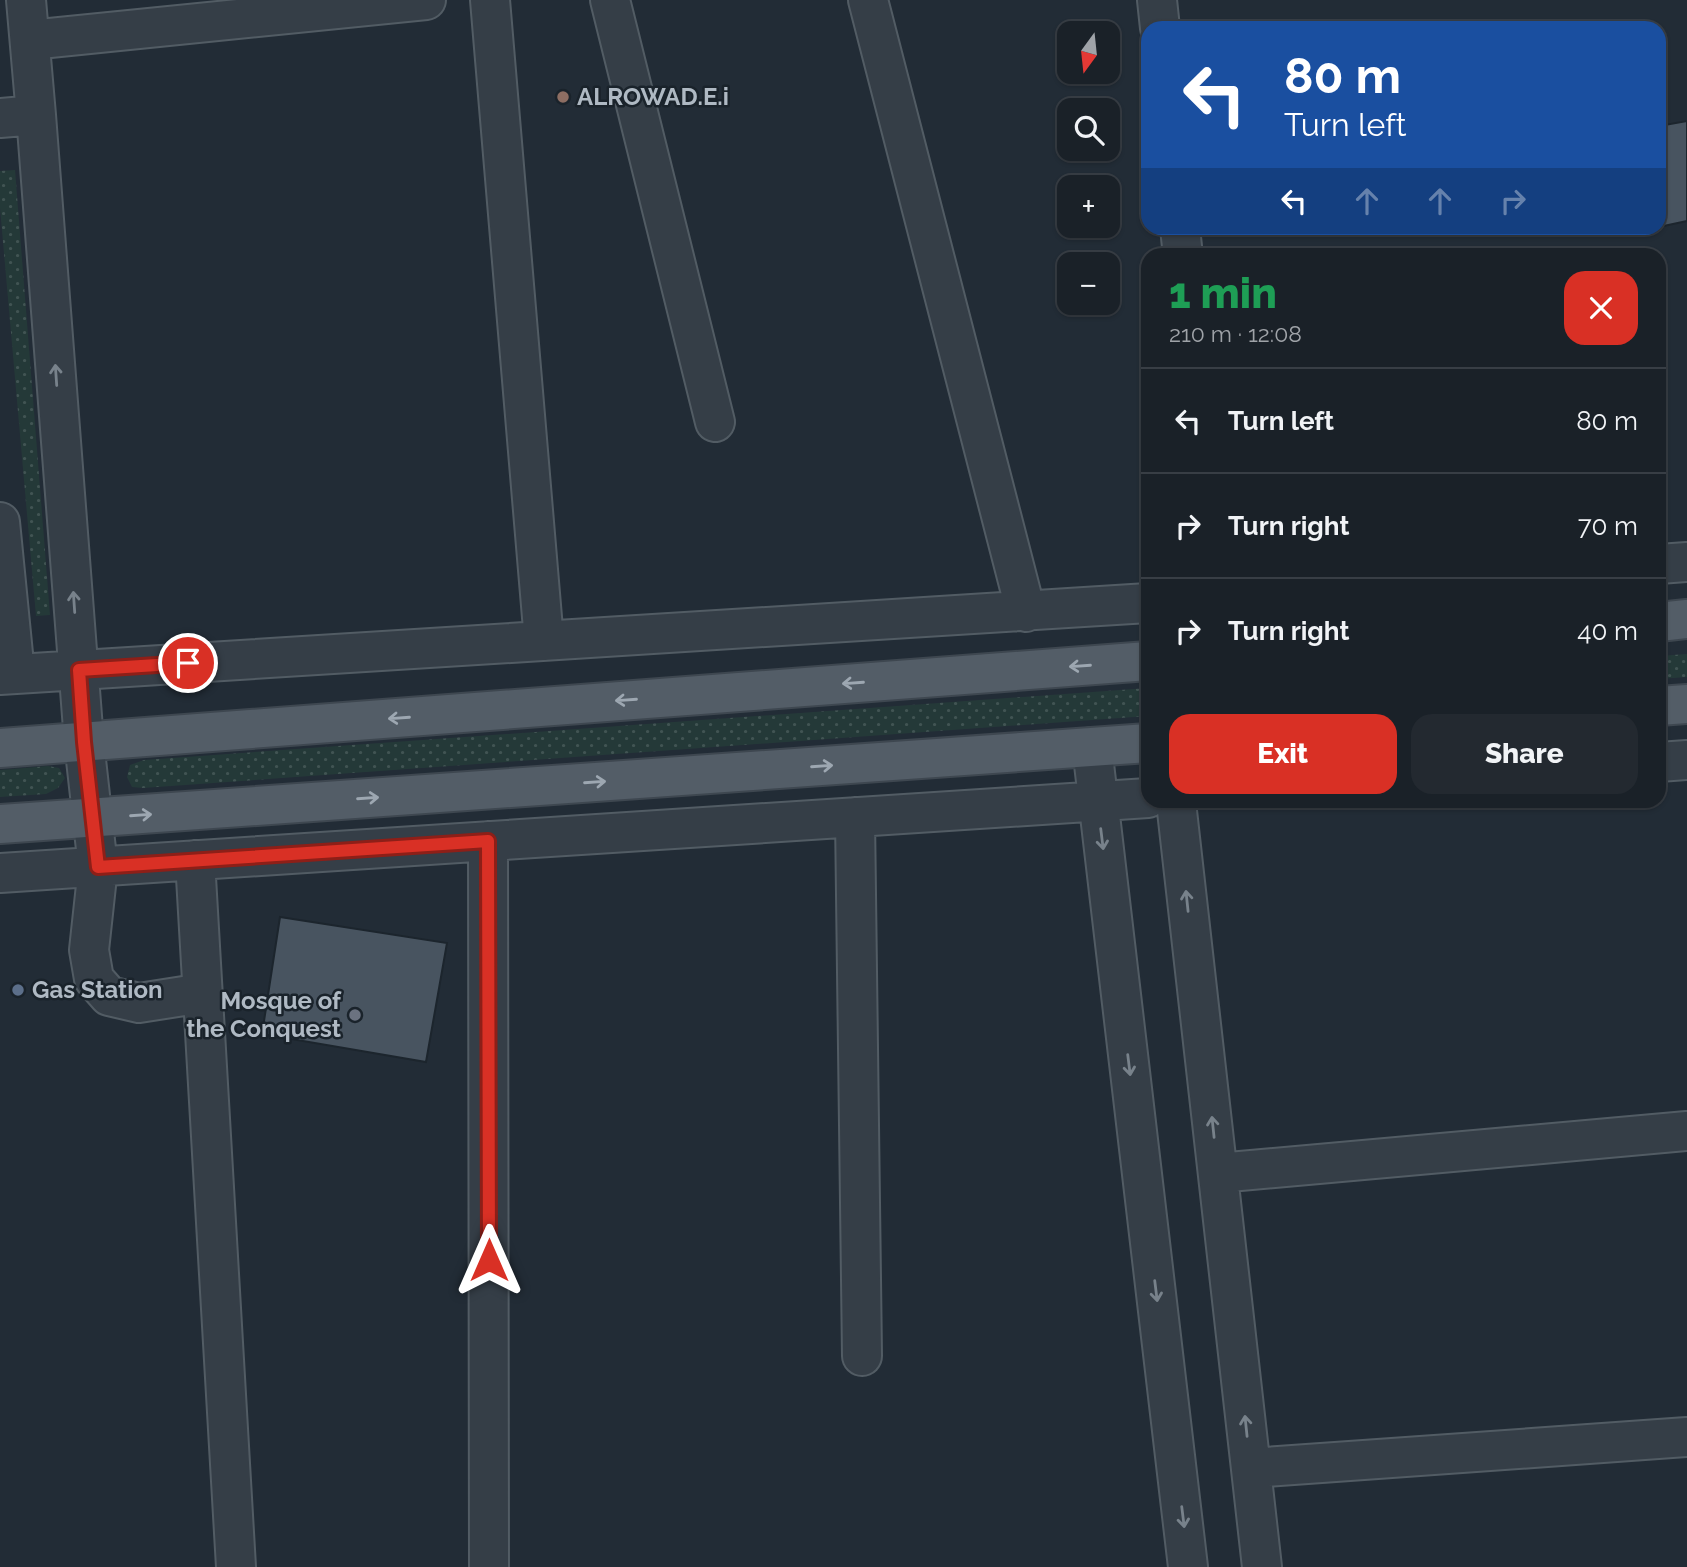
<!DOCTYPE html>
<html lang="en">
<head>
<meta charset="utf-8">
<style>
	body { margin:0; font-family:Raleway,sans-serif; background:#232930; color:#f1f3f6; height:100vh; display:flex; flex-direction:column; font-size:26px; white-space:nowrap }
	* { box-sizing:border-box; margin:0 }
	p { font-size:23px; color:#9fa3a8 }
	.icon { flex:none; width:38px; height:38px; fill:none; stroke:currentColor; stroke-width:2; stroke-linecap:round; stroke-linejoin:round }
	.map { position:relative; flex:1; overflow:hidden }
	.panel { position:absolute; left:1141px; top:248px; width:525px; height:560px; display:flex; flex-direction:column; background:#1a2128; border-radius:21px; box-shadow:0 2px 5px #0004,0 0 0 2px #383e45 }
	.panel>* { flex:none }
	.top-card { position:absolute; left:1141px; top:21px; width:525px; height:214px; border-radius:21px; box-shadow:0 2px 5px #0004,0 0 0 2px #383e45; background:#1a4fa0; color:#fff; overflow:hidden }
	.needle { width:46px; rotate:195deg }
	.tools { position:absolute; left:1057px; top:21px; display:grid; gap:14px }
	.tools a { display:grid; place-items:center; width:63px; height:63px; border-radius:14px; background:#1a2128; box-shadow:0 2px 5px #0004,0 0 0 2px #383e45; font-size:35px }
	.pin { position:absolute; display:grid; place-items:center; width:60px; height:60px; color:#fff; margin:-30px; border:4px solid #fff; border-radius:50%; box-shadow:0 2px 7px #0007 }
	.me { position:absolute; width:77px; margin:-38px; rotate:0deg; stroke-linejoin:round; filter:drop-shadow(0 0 5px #0008) }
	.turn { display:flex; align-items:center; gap:24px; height:147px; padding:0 28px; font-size:32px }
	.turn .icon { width:91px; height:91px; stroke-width:2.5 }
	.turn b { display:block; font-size:49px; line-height:60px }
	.lanes { display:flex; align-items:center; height:66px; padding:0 28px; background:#0003; justify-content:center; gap:35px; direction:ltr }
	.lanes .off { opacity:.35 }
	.round { display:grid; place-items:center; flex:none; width:74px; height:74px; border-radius:21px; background:#232930 }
	.summary { display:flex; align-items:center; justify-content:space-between; height:119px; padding:0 28px }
	h1 { font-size:42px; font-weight:800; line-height:52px; color:#1e9e55 }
	.primary-button { display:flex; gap:14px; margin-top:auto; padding:14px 28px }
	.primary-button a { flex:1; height:80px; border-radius:21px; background:#d93025; color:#fff; font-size:28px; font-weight:800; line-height:80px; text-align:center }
	.primary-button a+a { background:#232930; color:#f1f3f6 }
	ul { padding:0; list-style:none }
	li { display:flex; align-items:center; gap:21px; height:105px; padding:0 28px; border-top:2px solid #383e45 }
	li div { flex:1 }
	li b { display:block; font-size:26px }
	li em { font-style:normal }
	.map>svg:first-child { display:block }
	.grass { fill:url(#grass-dots) }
	.building { fill:#485460; stroke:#1c252d; stroke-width:2 }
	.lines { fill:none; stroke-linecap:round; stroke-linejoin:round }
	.minor-casing { stroke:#525c64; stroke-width:42 }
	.major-casing { stroke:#3e4750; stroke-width:42 }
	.minor { stroke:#353e47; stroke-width:38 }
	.major { stroke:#535d67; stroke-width:38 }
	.oneway { stroke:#78828b }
	.oneway2 { stroke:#9da7b1 }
	.route-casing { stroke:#8d1f18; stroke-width:18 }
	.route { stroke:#d93025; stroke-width:12 }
	.education-dot { fill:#8d6e63; stroke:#1a232b; stroke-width:2.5 }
	.service-dot { fill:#5c6f8a; stroke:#1a232b; stroke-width:2.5 }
	.worship-dot { fill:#6b7280; stroke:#1a232b; stroke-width:2.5 }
	.labels { text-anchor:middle; stroke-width:5; stroke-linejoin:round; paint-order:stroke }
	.poi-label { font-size:24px; font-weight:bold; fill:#afb9c3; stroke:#1a232b; text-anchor:start }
</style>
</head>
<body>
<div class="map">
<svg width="1687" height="1567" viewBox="0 0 1687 1567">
	<defs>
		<pattern id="grass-dots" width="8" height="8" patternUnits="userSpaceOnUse" patternTransform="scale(1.75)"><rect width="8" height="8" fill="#243938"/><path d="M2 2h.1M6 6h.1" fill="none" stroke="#415453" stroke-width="1.8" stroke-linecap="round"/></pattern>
	</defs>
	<rect width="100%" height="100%" fill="#222c36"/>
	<path class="grass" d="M15,170L50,615L36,616L0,208V171Z
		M1687,654V677L1659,679V656Z
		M1148,688V716L143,788L132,787L127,777L130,765L144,760Z
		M48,766L59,768L65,778L58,788L46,794L0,797V770Z"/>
	<path class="building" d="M1687,121V221L1659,227V126Z
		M280,917L447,943L426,1062L262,1034Z"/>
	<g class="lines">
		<defs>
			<path id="minor" d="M26,0L36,115L84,742L98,867L89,950L94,979L109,996L139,1003L203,993
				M490,0L544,641
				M610,0L715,422
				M868,0L1026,612
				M1157,0L1160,28
				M30,40L426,0
				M0,118L36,115
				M1180,228L1183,256
				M0,522L15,674
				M1659,564L1687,562
				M0,675L1148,603
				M1092,747L1188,1567
				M1659,762L1687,760
				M1176,802L1262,1567
				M855,817L862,1356
				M488,841L489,1567
				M195,860L236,1567
				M0,873L1148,798
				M1218,1173L1687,1131
				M1251,1468L1687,1437"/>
			<path id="major" d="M1659,622L1687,619
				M1659,706L1687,704
				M0,748L1148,661
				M0,824L1148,743"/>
		</defs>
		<use href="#minor" class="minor-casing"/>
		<use href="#major" class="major-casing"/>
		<use href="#minor" class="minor"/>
		<use href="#major" class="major"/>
	</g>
	<defs><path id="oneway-shaft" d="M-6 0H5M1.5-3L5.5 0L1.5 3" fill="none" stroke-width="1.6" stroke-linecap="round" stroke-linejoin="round" transform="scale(1.75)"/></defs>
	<g class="oneway">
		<use href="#oneway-shaft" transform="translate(56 375) rotate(-94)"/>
		<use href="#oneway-shaft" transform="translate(74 602) rotate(-94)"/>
		<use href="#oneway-shaft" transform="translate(1102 839) rotate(83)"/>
		<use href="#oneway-shaft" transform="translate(1187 901) rotate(-96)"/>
		<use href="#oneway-shaft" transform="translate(1129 1065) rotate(83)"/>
		<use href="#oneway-shaft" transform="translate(1213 1127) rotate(-96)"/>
		<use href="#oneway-shaft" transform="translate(1156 1291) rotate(83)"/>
		<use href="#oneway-shaft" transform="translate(1246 1426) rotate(-96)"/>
		<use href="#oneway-shaft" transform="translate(1183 1517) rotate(83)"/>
	</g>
	<g class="oneway2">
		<use href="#oneway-shaft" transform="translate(1080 666) rotate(176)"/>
		<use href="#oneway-shaft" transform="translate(853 683) rotate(176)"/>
		<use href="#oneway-shaft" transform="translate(626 700) rotate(176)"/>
		<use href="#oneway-shaft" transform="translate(399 718) rotate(176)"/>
		<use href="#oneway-shaft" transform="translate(822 766) rotate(-4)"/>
		<use href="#oneway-shaft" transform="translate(595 782) rotate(-4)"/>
		<use href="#oneway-shaft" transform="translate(368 798) rotate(-4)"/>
		<use href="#oneway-shaft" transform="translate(141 815) rotate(-4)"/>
	</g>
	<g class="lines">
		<defs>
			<path id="route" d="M188,663L79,670L84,742L98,867L488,841L489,1260"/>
		</defs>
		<use href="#route" class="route-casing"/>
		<use href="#route" class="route"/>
	</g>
	<circle class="education-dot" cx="563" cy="97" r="7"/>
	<circle class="service-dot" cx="18" cy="990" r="7"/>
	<circle class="worship-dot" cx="355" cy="1015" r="7"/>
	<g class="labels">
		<g class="poi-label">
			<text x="577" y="105">ALROWAD.E.i</text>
			<text x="32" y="998">Gas Station</text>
			<text x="341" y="1009" text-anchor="end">Mosque of<tspan x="341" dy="28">the Conquest</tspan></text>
		</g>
	</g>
</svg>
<div class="tools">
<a><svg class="needle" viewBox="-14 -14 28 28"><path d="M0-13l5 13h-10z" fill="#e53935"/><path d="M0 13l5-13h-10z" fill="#9fa3a8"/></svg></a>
<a><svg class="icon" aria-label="search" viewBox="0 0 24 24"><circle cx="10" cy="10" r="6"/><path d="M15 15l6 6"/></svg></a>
<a>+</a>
<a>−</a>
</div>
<div class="pin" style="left:188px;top:663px;background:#d93025"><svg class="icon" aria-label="arrive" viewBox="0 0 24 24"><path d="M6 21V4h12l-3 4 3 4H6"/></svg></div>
<svg class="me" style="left:489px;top:1260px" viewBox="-20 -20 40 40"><path d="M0-17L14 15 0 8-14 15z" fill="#d93025" stroke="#fff" stroke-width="4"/></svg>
<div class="top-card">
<div class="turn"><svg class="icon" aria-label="left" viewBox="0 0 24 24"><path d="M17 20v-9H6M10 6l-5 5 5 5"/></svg><div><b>80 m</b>Turn left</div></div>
<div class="lanes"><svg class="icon" aria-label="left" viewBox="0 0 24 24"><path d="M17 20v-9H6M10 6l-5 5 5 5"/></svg><svg class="icon off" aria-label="ahead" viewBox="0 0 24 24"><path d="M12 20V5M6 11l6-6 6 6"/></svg><svg class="icon off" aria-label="ahead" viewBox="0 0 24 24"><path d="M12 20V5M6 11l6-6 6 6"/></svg><svg class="icon off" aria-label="right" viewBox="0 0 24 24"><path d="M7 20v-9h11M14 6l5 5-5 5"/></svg></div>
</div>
<section class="panel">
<div class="summary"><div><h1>1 min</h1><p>210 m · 12:08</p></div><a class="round" style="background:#d93025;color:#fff"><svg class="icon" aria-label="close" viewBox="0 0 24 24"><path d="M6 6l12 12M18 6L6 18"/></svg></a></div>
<ul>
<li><svg class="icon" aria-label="left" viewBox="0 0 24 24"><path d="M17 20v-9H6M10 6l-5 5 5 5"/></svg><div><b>Turn left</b></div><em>80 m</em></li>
<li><svg class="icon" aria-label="right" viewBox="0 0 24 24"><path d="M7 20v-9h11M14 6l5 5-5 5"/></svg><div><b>Turn right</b></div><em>70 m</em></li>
<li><svg class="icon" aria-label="right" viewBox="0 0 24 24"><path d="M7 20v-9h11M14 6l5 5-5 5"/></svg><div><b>Turn right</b></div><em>40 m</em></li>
</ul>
<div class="primary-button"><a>Exit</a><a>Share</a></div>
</section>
</div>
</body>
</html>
